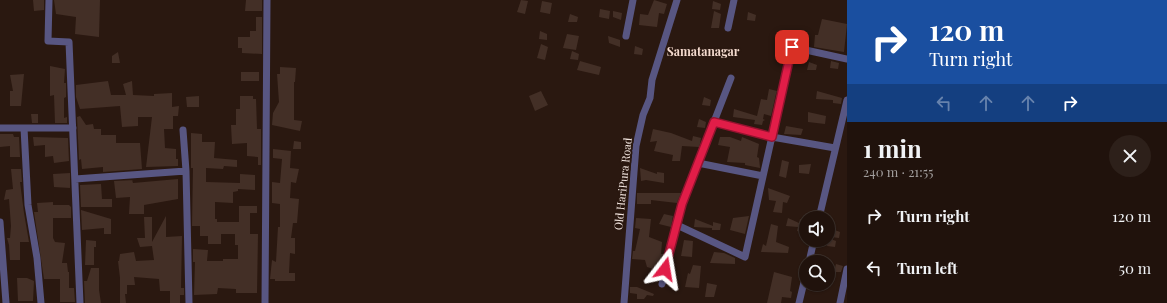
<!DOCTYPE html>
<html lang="en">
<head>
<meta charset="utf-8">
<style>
	body { margin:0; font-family:"Playfair Display",serif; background:#2d201a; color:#f1f3f6; height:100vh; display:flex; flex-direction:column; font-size:15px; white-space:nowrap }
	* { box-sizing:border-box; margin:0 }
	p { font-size:13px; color:#a29e9d }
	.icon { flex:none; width:22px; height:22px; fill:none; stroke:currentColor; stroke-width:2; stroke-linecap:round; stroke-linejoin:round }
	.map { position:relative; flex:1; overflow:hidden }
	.side { display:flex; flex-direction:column; background:#20120c; width:320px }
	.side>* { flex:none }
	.top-card { background:#1a4fa0; color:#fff; overflow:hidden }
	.fabs { position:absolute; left:799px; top:211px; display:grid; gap:8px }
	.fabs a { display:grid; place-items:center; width:36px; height:36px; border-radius:50%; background:#20120c; box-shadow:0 1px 3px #0004,0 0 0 1px #3d322d; font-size:20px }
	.pin { position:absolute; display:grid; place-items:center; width:34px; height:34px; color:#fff; margin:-17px; border-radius:8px; box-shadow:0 2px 6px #0006 }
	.me { position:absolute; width:44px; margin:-22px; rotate:14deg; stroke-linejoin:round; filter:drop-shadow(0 0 3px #0008) }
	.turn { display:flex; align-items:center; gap:14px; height:84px; padding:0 16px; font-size:18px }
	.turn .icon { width:52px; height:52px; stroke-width:2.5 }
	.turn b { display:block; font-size:28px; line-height:34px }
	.lanes { display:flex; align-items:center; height:38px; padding:0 16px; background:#0003; justify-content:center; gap:20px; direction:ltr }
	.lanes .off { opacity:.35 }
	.round { display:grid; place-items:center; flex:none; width:42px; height:42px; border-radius:21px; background:#2d201a }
	.headline { display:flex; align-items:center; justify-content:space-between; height:68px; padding:0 16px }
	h1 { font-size:24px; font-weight:700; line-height:30px }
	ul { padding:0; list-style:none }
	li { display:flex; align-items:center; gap:12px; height:52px; padding:0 16px }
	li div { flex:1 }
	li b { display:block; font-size:15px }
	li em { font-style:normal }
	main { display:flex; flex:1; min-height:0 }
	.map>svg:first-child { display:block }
	.building { fill:#432f26 }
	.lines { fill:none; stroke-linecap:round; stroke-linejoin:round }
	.street { stroke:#585682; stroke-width:7 }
	.route-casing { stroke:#92132f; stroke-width:10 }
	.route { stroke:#e11d48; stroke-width:7 }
	.labels { text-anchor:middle; stroke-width:4; stroke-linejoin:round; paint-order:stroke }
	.street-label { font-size:11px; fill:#f0e3dd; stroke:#2a1810 }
	.neighbourhood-label { font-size:12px; font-weight:bold; fill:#f5dbcf; stroke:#2a1810 }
</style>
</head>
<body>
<main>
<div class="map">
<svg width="847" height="303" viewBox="0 0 847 303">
	<rect width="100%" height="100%" fill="#2a1810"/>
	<path class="building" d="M33,0H44V10L34,11Z
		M54,0H100L99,37L75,34L76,17L56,14Z
		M246,0H262V11H245Z
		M521,0L528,1L525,14L517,12Z
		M654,0L667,4L664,14L659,13L657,27L639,25L640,14L648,15Z
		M542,1L552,3L550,14L540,12Z
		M713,1L721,4L720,10L712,9Z
		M600,9L610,11L609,19L599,17Z
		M613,11L622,13L621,20L613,17Z
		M714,11L721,14L719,28H711Z
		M748,12L756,15L755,21L747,20Z
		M570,14L578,17L577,22H568Z
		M256,17H262V54L242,53V48H238V37H250V31H256Z
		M822,19L847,24L844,52L814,47L815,35H818Z
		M540,31L547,34V40L539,39Z
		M567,34L579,36L576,50L563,48Z
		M608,36L620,40V47L609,43Z
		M541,44L548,47L545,60L537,58Z
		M635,46L643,49L642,55L634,54Z
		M572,51L579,54L578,60L570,59Z
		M118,52L120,63H112V56Z
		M580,61L601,67L599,75L577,70Z
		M831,61L839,63L838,69L830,68Z
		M809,62L817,65L816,70H807Z
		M50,66L65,69L64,83H66V97L64,98V118L67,117V123H55L54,95L50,96Z
		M280,67L296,68L295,82H294V120L302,121L300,131L272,125L273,113L279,102L277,74H280Z
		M241,72H259V81H241Z
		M24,74L21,106H10V91H13L10,75Z
		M108,81L111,95H126L123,84L132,81L133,95L154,96V94L172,93V107L179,106L178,116H173V129H164L165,148L176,149V159H178V166L146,167L152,117H138V126L122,127L120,106L80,109L76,97V85Z
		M769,89L777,91L776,94L771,116L764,114L763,119L765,120L763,121L762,125L754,124L755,120L733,117L734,109L757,116L761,99L767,100Z
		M541,91L548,105L535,111L529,96Z
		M817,91L842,98L841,104L833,103V100L816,99Z
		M199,96V107H187L186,97Z
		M240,96H253V99H256L257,129H261V165H258V157L247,156V143L232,144L231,125H236V109H240Z
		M704,97L711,100L710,106L702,105Z
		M808,112L826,116L825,124L808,122Z
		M31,114H38V123H32Z
		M80,116L86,125L93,124L94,129H101V135H116V143H140L142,169L103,172V167L82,169L81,159L79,160L77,117Z
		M699,119L706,122L705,128L697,127Z
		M786,126L803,129L801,135L784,134Z
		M653,129L671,133L692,141L693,136L701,138L700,144L699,147L682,146L680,161H672L673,155L654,151L657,141L650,142Z
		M191,133L202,134V142H215L214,158L237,160V167L224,166L223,169L206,168V182L240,183V174L255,175V190L238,189V191L233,192V203L215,202V219H217V222H239V206H257V213H250V234H258L257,293H236V289L218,288L217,294L194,295L195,262H193V249L208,250L207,261H223V259H238V245H235V234H221V244H208V236H200V226H192L193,168H191Z
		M0,134H13L14,137H19L20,157H10V146L0,147Z
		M33,137L68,138L69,161L54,163L53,156L45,157V145L34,146Z
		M720,137H730L741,141L742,137L759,144L757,157L759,158L760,168L745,165V163L727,162L730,147L718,145Z
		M294,141L301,142V149H293Z
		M273,149L291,151L290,168L299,169L296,183L291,182L290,198L299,199L297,223H293L291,238H295V254L290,253L289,273H295V281H275V279H270L272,260L276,262L278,227H280V204L272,203V182L280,183L282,159L273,158Z
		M782,160L789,162L786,178L779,176Z
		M811,164L809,174L799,173V165Z
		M640,168L657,174V172L664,173V183L646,180L641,181Z
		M11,169H21L22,182H20L24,213L29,242H20V260H10L9,245L7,238H10L11,226L9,199L4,200L6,190L13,189Z
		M70,173V188L54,187L53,174Z
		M178,179V199L144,205V214H129L130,197L116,198L114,181L134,180H132L133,183Z
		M101,184L102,199H112V207H81L80,185Z
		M768,188L790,196L787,203L783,202L782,213L773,212L776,201L769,200Z
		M637,193H681L677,203L651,200V204H637Z
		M53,202V205H69L71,207V218H53V238L55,242L65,243L62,263H67L68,272H69V288H74L75,302H60V279H44L34,212H38L37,203Z
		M81,210L111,219V234H104V228L82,230Z
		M664,214L673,216L671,227L659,224Z
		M166,216V237L182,236L181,288H184V295H180V303H170V291H160L159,279L134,277L135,285H127V294H125L126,303H120V278L118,261H119L120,254L134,252L136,261L154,260L152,246L140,247L137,238H145L144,217H152V242Z
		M749,216L745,234L730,230L733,218Z
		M636,218L651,219L649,237L662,242L661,254H664L660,271L647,267L645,260L632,259L633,251H635L640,229L635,228Z
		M788,218L799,223L800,219L806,221V233L797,231L798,227L786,226Z
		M695,219L713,226V222L721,224L720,230H712V228L694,227Z
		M771,224L778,226L776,242L789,247L788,253L761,252L763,244L766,246Z
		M832,229L840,232L839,238L831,237Z
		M828,238L836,241L835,247L827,246Z
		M86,240L96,241V247H94V265H85Z
		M684,240L693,241L692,257L681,256Z
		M714,252L724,253L735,258V264L710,263Z
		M836,264L843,266L841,272H834Z
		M693,265L701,266L699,288L685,287L688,273L690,274Z
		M91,268H99V290L101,303H85L84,281H87Z
		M774,272L792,277L790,291L792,292L791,298L782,297L781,303H767Z
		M17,278H27L34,281L33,301H18Z
		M707,283L717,285L714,297H705Z
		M630,287H637L654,294L653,296L647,295L644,299H637V294L630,293Z"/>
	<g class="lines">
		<path class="street" d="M49,0L48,41L69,42L80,303
			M728,28L734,0
			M626,36L633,0
			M714,122L772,137L835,148
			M0,128H73
			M24,128L28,205L37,258L41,303
			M183,130L186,171L189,303
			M698,163L763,176
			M75,179L186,171
			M819,218L847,100
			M0,222L6,303
			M677,225L745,257L792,47L847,59
			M809,262L814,240
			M662,284L682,204L731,78
			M265,303L267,0
			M624,303L636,146L643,115L650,98L652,80L677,0
			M799,303L806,274
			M840,303L847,269"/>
	</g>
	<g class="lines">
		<defs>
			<path id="route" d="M665,269L682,204L714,122L772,137L792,47"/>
		</defs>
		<use href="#route" class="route-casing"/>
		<use href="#route" class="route"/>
	</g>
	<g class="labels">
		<g class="street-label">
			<text transform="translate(623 184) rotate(-84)" y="4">Old HariPura Road</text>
		</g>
		<g class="neighbourhood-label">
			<text x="703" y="56">Samatanagar</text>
		</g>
	</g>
</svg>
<div class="fabs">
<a><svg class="icon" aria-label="sound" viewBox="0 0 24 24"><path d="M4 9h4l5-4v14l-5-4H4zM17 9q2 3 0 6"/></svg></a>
<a><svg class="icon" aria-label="search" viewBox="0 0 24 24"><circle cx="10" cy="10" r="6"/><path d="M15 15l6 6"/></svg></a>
</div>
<div class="pin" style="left:792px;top:47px;background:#d93025"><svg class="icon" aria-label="arrive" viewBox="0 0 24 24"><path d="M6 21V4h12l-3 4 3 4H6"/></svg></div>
<svg class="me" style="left:665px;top:269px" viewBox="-20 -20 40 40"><path d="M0-17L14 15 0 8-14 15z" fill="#e11d48" stroke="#fff" stroke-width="4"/></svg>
</div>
<section class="side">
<div class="top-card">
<div class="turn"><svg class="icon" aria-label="right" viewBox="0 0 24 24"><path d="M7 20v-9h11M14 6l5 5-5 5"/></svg><div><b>120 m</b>Turn right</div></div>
<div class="lanes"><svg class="icon off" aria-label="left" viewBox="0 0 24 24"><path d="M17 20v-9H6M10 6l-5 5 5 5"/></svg><svg class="icon off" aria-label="ahead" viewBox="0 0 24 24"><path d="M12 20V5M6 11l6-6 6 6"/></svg><svg class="icon off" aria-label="ahead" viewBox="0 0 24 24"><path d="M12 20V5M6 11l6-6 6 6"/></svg><svg class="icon" aria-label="right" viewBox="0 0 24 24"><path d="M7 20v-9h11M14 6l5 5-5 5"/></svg></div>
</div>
<div class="headline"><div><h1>1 min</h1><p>240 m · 21:55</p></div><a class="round"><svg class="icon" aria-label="close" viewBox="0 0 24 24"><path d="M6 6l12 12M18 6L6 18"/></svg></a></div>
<ul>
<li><svg class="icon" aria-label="right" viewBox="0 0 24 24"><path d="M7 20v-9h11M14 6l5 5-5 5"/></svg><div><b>Turn right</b></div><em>120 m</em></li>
<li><svg class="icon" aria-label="left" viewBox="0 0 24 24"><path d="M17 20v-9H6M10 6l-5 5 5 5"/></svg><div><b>Turn left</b></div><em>50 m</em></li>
</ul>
</section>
</main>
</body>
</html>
